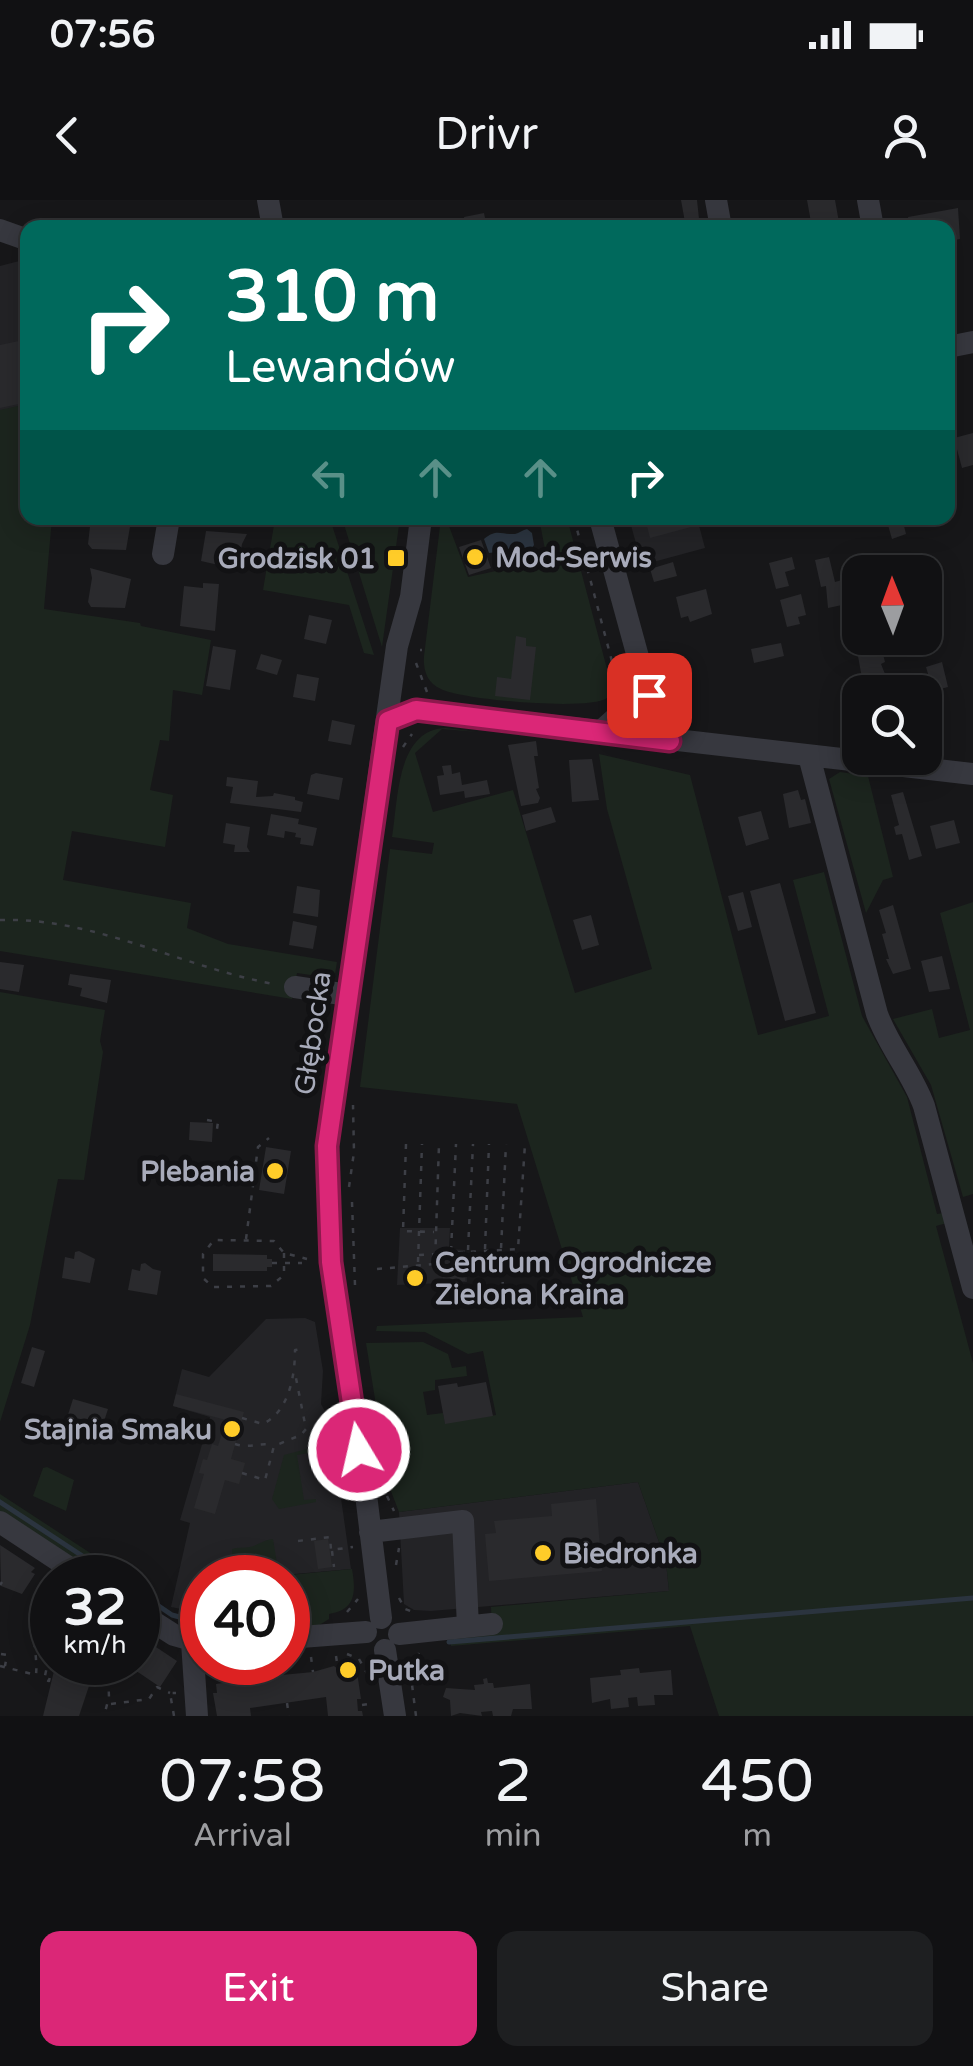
<!DOCTYPE html>
<html lang="en">
<head>
<meta charset="utf-8">
<style>
	body { margin:0; font-family:"Varela Round",sans-serif; background:#1e1f21; color:#f1f3f6; height:100vh; display:flex; flex-direction:column; font-size:38px; white-space:nowrap }
	* { box-sizing:border-box; margin:0 }
	p { font-size:32px; color:#9c9da0 }
	.icon { flex:none; width:55px; height:55px; fill:none; stroke:currentColor; stroke-width:2; stroke-linecap:round; stroke-linejoin:round }
	.map { position:relative; height:1516px; overflow:hidden }
	.panel { display:flex; flex-direction:column; background:#111113; flex:1 }
	.panel>* { flex:none }
	.hud { position:absolute; left:20px; top:20px; width:935px; height:305px; border-radius:20px; box-shadow:0 5px 25px #0003,0 0 0 2px #303133; background:#00695c; color:#fff; overflow:hidden }
	.needle { width:65px; rotate:359deg }
	.tools { position:absolute; left:842px; top:355px; display:grid; gap:20px }
	.tools a { display:grid; place-items:center; width:100px; height:100px; border-radius:20px; background:#111113; box-shadow:0 5px 25px #0003,0 0 0 2px #303133; font-size:50px }
	.speed { position:absolute; left:30px; top:1355px; display:flex; gap:20px; font-size:50px; font-weight:700; text-align:center }
	.speed>* { display:grid; place-content:center; width:130px; height:130px; border-radius:50%; background:#111113; box-shadow:0 5px 25px #0003,0 0 0 2px #303133; line-height:1 }
	.speed small { font-size:25px; font-weight:400 }
	.speed .limit { border:15px solid #d22; background:#fff; color:#111 }
	.pin { position:absolute; display:grid; place-items:center; width:85px; height:85px; color:#fff; margin:-42px; border-radius:20px; box-shadow:0 5px 15px #0006 }
	.me { position:absolute; width:110px; margin:-55px; rotate:351deg; stroke-linejoin:round; filter:drop-shadow(0 0 8px #0008) }
	.turn { display:flex; align-items:center; gap:35px; height:210px; padding:0 40px; font-size:45px }
	.turn .icon { width:130px; height:130px; stroke-width:2.5 }
	.turn b { display:block; font-size:70px; line-height:85px }
	.lanes { display:flex; align-items:center; height:95px; padding:0 40px; background:#0003; justify-content:center; gap:50px; direction:ltr }
	.lanes .off { opacity:.35 }
	.eta { display:flex; justify-content:space-evenly; align-items:center; height:170px; text-align:center }
	.eta b { font-size:60px; font-weight:600; line-height:70px }
	.action { display:flex; gap:20px; margin-top:auto; padding:20px 40px }
	.action a { flex:1; height:115px; border-radius:20px; background:#db2777; color:#fff; font-size:40px; font-weight:600; line-height:115px; text-align:center }
	.action a+a { background:#1e1f21; color:#f1f3f6 }
	.status { display:flex; justify-content:space-between; align-items:center; height:70px; padding:0 50px; background:#111113; direction:ltr }
	.status svg { height:28px; fill:currentColor }
	header { display:flex; justify-content:space-between; align-items:center; height:130px; padding:0 40px; background:#111113; font-size:45px; font-weight:600 }
	.map>svg:first-child { display:block }
	.built { fill:#232326 }
	.green { fill:#1c251e }
	.water { fill:#2b343f }
	.lines { fill:none; stroke-linecap:round; stroke-linejoin:round }
	.stream { stroke:#2b343f; stroke-width:5 }
	.building { fill:#2a2a2d }
	.path { stroke:#3d3f46; stroke-width:2.5; stroke-dasharray:5 8; stroke-linecap:butt }
	.minor { stroke:#37383f; stroke-width:22 }
	.route-casing { stroke:#8e194d; stroke-width:25 }
	.route { stroke:#db2777; stroke-width:18 }
	.poi-dot { fill:#ffcc29; stroke:#121214; stroke-width:4 }
	.labels { text-anchor:middle; stroke-width:10; stroke-linejoin:round; paint-order:stroke }
	.poi-label { font-size:28px; font-weight:bold; fill:#a8abba; stroke:#121214; text-anchor:start }
	.street-label { font-size:28px; fill:#a8abba; stroke:#121214 }
</style>
</head>
<body>
<div class="status"><b>07:56</b><svg viewBox="0 0 49 12"><path d="M0 12V9h3v3zM5 12V6h3v6zM10 12V3h3v9zM15 12V0h3v12zM26 1h20v11H26zM47 4h2v5h-2z"/></svg></div>
<header><svg class="icon" aria-label="back" viewBox="0 0 24 24"><path d="M15 5l-7 7 7 7"/></svg>Drivr<svg class="icon" aria-label="person" viewBox="0 0 24 24"><circle cx="12" cy="8" r="4"/><path d="M4 21q1-7 8-7t8 7"/></svg></header>
<div class="map">
<svg width="973" height="1516" viewBox="0 0 973 1516">
	<rect width="100%" height="100%" fill="#171719"/>
	<path class="built" d="M27,59V212L0,218V66Z
		M629,318H697L705,348L642,365Z
		M400,1028H450L449,1049L465,1050L467,1082L397,1085Z
		M305,1118L315,1122L323,1171L321,1204L330,1220L351,1369L261,1377L202,1378V1413L171,1407L190,1323L180,1320L210,1217L173,1206L182,1169L209,1177L266,1119Z
		M638,1282L666,1362L669,1391L431,1411L414,1410L404,1404L399,1312Z"/>
	<path class="green" d="M27,204L28,318H52L44,409L140,423L141,426L211,440L202,495L173,490L169,541L160,540L150,590L173,595L165,647L72,631L63,680L191,703L187,728L228,744L337,762L335,774L331,778L297,773L292,799L0,751V210Z
		M342,318H400L382,447Z
		M441,318H446L468,377L547,360L539,318H567L611,484L607,498C589,511 462,500 441,489C427,483 423,470 424,456Z
		M322,320L332,325L374,455L364,453L349,405L263,390L274,325Z
		M446,528L478,532L442,529L415,553L433,612L513,590L575,793L652,769L607,609L599,554L690,575L758,835L829,816L793,680L824,672L862,816L907,897L937,1014L944,1013L947,1023L936,1026L973,1163V1516H719L690,1426L451,1446L449,1435L492,1431L491,1407L669,1391L666,1362L638,1282L399,1312L389,1286L366,1143L423,1142L448,1154L452,1168L466,1166L467,1176L435,1180V1190L423,1192L427,1215L443,1213L445,1223L496,1215L483,1151L468,1154L425,1132L376,1131L377,1126L583,1117L517,904L360,887L390,649L432,654L434,643L392,637C398,602 396,529 446,528Z
		M840,572L868,576L893,677L883,680L866,713L829,579Z
		M973,702V994L963,997L931,885L893,819L932,809L939,838L970,830L940,713Z
		M0,792L105,810L100,841L103,852L84,980L58,979L30,1125L0,1222Z
		M307,1249L309,1253L297,1255L304,1300L316,1299V1302L279,1309L272,1299L284,1255Z
		M47,1267L74,1280L66,1311L33,1296L43,1268Z
		M0,1294L127,1377H95L0,1316Z
		M273,1339L279,1376L352,1369C356,1392 356,1410 329,1414V1419L316,1427L288,1430V1378L236,1377V1361L232,1360V1349C238,1347 244,1348 250,1347C258,1345 264,1340 273,1339Z"/>
	<path class="water" d="M527,329L532,333L534,345L528,354L509,357L505,351L489,353L484,339C497,328 501,335 515,334C519,333 523,330 527,329Z"/>
	<g class="lines">
		<path class="stream" d="M0,1302L116,1378
			M138,1392L172,1415L202,1423
			M449,1442L973,1398"/>
	</g>
	<path class="building" d="M681,0H697L700,28H686Z
		M807,0H835L840,28H812Z
		M958,8L960,39L948,41V28H910L908,17Z
		M484,13L487,28H466L464,17Z
		M28,139V202L0,208V145Z
		M973,233V265L962,268L954,238Z
		M91,318L131,321L126,350L92,349L88,344Z
		M645,318H689L691,327L650,338Z
		M886,318H902L906,334L892,339Z
		M206,331L247,334L242,344L238,368L233,371L222,370L223,366L201,361Z
		M481,340L491,368L469,375L459,347Z
		M792,357L795,369L785,372L789,386L776,389L769,363Z
		M829,357L835,382L849,378L853,394L860,392V438H897L899,446L882,450L885,462L881,464L887,479L892,478L895,488L880,491L875,475L862,478L855,440L852,441L842,405L828,408L826,386L821,387L815,360Z
		M673,362L677,376L654,382L650,369Z
		M90,368L131,379L125,408L91,407L88,402L92,378Z
		M203,383L219,384L215,431L180,426L184,386L203,388Z
		M706,389L712,414L690,422L688,416L681,418L676,397Z
		M801,394L806,415L798,417L800,424L787,427L780,400Z
		M309,415L332,420L326,444L304,439Z
		M516,436L526,438V446L536,447L530,500L495,496L497,477L511,479Z
		M781,443L784,456L754,463L751,449Z
		M213,446L236,450L230,490L206,486Z
		M261,454L282,460L277,475L256,469Z
		M942,462L948,487L933,491L926,467Z
		M297,474L319,478L315,501L293,497Z
		M332,520L355,525L351,545L328,541Z
		M536,541L538,556H534L539,588L536,589L540,598L538,603L521,606L508,545Z
		M592,559L599,600L572,602L569,560Z
		M451,565L452,574L460,572L462,585L487,580L490,594L465,598L464,591L440,595L437,576L444,575L442,566Z
		M316,573L343,578L339,600L307,594L311,575Z
		M227,577L258,581L256,597L273,596L274,593L295,597V600L303,602L301,612L230,603L233,587L226,586Z
		M798,590L801,600L805,599L811,623L789,628L783,594Z
		M903,592L922,656L909,660L902,634L896,635L894,627L899,625L891,595Z
		M551,607L556,622L526,631L522,615Z
		M761,611L769,639L746,646L738,617Z
		M271,614L299,619L298,624L317,628L313,646L300,644L301,638L295,637L296,633L285,631L284,638L267,635Z
		M954,620L960,643L936,649L930,626Z
		M226,623L250,627L247,647L250,652H234L235,645L223,643Z
		M780,683L816,813L785,821L750,691Z
		M297,686L320,690L318,717L293,713Z
		M743,692L752,727L738,731L728,696Z
		M893,705L911,769L893,774L886,759H889L882,734L886,733L879,710Z
		M591,715L599,745L582,750L573,720Z
		M293,721L317,726L313,749L289,745Z
		M942,756L950,789L929,792L921,761Z
		M0,762L24,765L19,792L0,789Z
		M70,774L111,780L107,803L80,796L82,788L68,785Z
		M190,922L213,923L212,942L189,940Z
		M266,947L291,951L284,994L259,990Z
		M79,1051L95,1059L90,1083L62,1078L65,1057L74,1059L75,1052Z
		M213,1054L267,1055V1059H272V1067H267V1071H213Z
		M145,1063L153,1069L161,1071L157,1095L128,1090L132,1069L140,1071L141,1064Z
		M465,1067V1081L443,1082V1068Z
		M32,1147L45,1151L34,1187L21,1183Z
		M486,1182L493,1216L445,1224L438,1186L457,1183L458,1187Z
		M176,1194L244,1212L231,1259L245,1263L239,1284L225,1280L215,1314L194,1308L204,1274L199,1273L203,1259L207,1260L212,1244L218,1246L226,1220L173,1206Z
		M73,1199L108,1209L101,1231L89,1228L87,1234L73,1230L75,1224L66,1221Z
		M596,1299L602,1371L489,1381L485,1334L496,1333L494,1321L552,1316L551,1304Z
		M328,1339L332,1367L318,1369L314,1341Z
		M0,1345L35,1368L31,1372L35,1374L22,1394L1,1386Z
		M138,1435L177,1461L160,1487L123,1462H138Z
		M352,1464L353,1473L357,1472L361,1499H357L358,1511H362L363,1516H328L326,1497L250,1508L251,1516H217L213,1493H217L216,1484L249,1479L252,1481L262,1480L261,1477L313,1472L334,1466L338,1469L340,1465Z
		M639,1468L640,1473L671,1470L673,1495H654L655,1505L638,1506L637,1497L628,1498L629,1507L611,1509L610,1499L592,1503L590,1478L621,1475L620,1470Z
		M54,1471L84,1478V1482L90,1483L79,1516H43Z
		M487,1478L488,1483H493L494,1488L530,1484L532,1509H513L511,1516H493L492,1511L481,1512L482,1516L460,1513L451,1516L450,1500L443,1497L446,1488L475,1490L474,1485L484,1484L483,1479Z"/>
	<g class="lines">
		<path class="path" d="M574,318L619,488
			M420,450H422
			M416,463L427,492
			M403,547L412,534
			M0,720C95,717 181,767 274,784
			M207,920L218,922L217,929
			M406,944L403,1031L434,1032
			M349,987L354,952L353,905
			M352,1002L355,1085
			M246,1039L258,947L269,938
			M485,1049L489,944
			M468,1050L473,944
			M451,1051L456,944
			M284,1053V1075L271,1086L213,1087L203,1078V1054L214,1040L274,1041L284,1053L307,1059
			M419,1055L518,1049L525,944
			M418,1062L422,944
			M272,1063H302
			M377,1069L435,1064L439,944
			M503,1087L501,1049L506,944
			M242,1218L263,1224C289,1211 295,1176 295,1150L302,1149
			M235,1244C250,1249 259,1242 272,1245
			M242,1273L265,1280L274,1246L301,1235L306,1229L295,1173
			M387,1296L394,1311
			M298,1341L330,1337L331,1350L353,1347
			M332,1351L334,1367
			M396,1365L399,1348
			M0,1385L2,1382
			M399,1398L405,1409L413,1412
			M347,1412L358,1399
			M33,1417L52,1430
			M52,1445L44,1480L49,1481L53,1462
			M1,1454L7,1455L5,1466
			M347,1454L359,1459L368,1475
			M336,1456L338,1469
			M311,1457L313,1472
			M77,1462L93,1471L108,1473L109,1497L104,1516
			M250,1462L252,1481
			M0,1466L36,1475C39,1444 20,1409 52,1390
			M353,1470L364,1469
			M108,1472L114,1462
			M253,1475H257L259,1480
			M287,1503L289,1516
			M111,1504L149,1499L157,1487L170,1493
			M362,1505L374,1503
			M174,1516L170,1493H176
			M416,1516L410,1469L419,1453"/>
		<path class="minor" d="M268,0L273,28
			M716,0L721,28
			M868,0L873,28
			M0,30L28,40
			M948,147L973,142
			M600,318L647,490L670,541
			M163,354L169,318
			M387,521L416,510L973,574
			M599,533L647,490
			M809,556L877,814C889,847 912,873 924,906L973,1088
			M295,787L348,795
			M0,1322L85,1378
			M370,1332L463,1321L468,1426
			M138,1412L174,1435L202,1443
			M381,1418L364,1278L331,1062L327,946L397,446L411,397L421,318
			M399,1434L492,1424
			M288,1438L366,1432
			M192,1442L197,1516
			M385,1450L395,1516"/>
	</g>
	<g class="lines">
		<defs>
			<path id="route" d="M359,1250L331,1062L327,946L388,521L416,510L670,541L649,495"/>
		</defs>
		<use href="#route" class="route-casing"/>
		<use href="#route" class="route"/>
	</g>
	<g class="poi-dot">
		<circle cx="475" cy="357" r="10"/>
		<rect x="386" y="348" width="20" height="20" rx="5"/>
		<circle cx="275" cy="971" r="10"/>
		<circle cx="415" cy="1078" r="10"/>
		<circle cx="232" cy="1229" r="10"/>
		<circle cx="543" cy="1353" r="10"/>
		<circle cx="348" cy="1470" r="10"/>
	</g>
	<g class="labels">
		<g class="poi-label">
			<text x="495" y="367">Mod-Serwis</text>
			<text x="376" y="368" text-anchor="end">Grodzisk 01</text>
			<text x="255" y="981" text-anchor="end">Plebania</text>
			<text x="435" y="1072">Centrum Ogrodnicze<tspan x="435" dy="32">Zielona Kraina</tspan></text>
			<text x="212" y="1239" text-anchor="end">Stajnia Smaku</text>
			<text x="563" y="1363">Biedronka</text>
			<text x="368" y="1480">Putka</text>
		</g>
		<g class="street-label">
			<text transform="translate(312 833) rotate(-82)" y="10">Głębocka</text>
		</g>
	</g>
</svg>
<div class="tools">
<a><svg class="needle" viewBox="-14 -14 28 28"><path d="M0-13l5 13h-10z" fill="#e53935"/><path d="M0 13l5-13h-10z" fill="#9c9da0"/></svg></a>
<a><svg class="icon" aria-label="search" viewBox="0 0 24 24"><circle cx="10" cy="10" r="6"/><path d="M15 15l6 6"/></svg></a>
</div>
<div class="speed"><div>32<small>km/h</small></div><div class="limit">40</div></div>
<div class="pin" style="left:649px;top:495px;background:#d93025"><svg class="icon" aria-label="arrive" viewBox="0 0 24 24"><path d="M6 21V4h12l-3 4 3 4H6"/></svg></div>
<svg class="me" style="left:359px;top:1250px" viewBox="-20 -20 40 40"><circle r="17" fill="#db2777" stroke="#fff" stroke-width="3"/><path d="M0-11L8 9 0 5-8 9z" fill="#fff"/></svg>
<div class="hud">
<div class="turn"><svg class="icon" aria-label="right" viewBox="0 0 24 24"><path d="M7 20v-9h11M14 6l5 5-5 5"/></svg><div><b>310 m</b>Lewandów</div></div>
<div class="lanes"><svg class="icon off" aria-label="left" viewBox="0 0 24 24"><path d="M17 20v-9H6M10 6l-5 5 5 5"/></svg><svg class="icon off" aria-label="ahead" viewBox="0 0 24 24"><path d="M12 20V5M6 11l6-6 6 6"/></svg><svg class="icon off" aria-label="ahead" viewBox="0 0 24 24"><path d="M12 20V5M6 11l6-6 6 6"/></svg><svg class="icon" aria-label="right" viewBox="0 0 24 24"><path d="M7 20v-9h11M14 6l5 5-5 5"/></svg></div>
</div>
</div>
<section class="panel">
<div class="eta">
<div><b>07:58</b><p>Arrival</p></div>
<div><b>2</b><p>min</p></div>
<div><b>450</b><p>m</p></div>
</div>
<div class="action"><a>Exit</a><a>Share</a></div>
</section>
</body>
</html>
